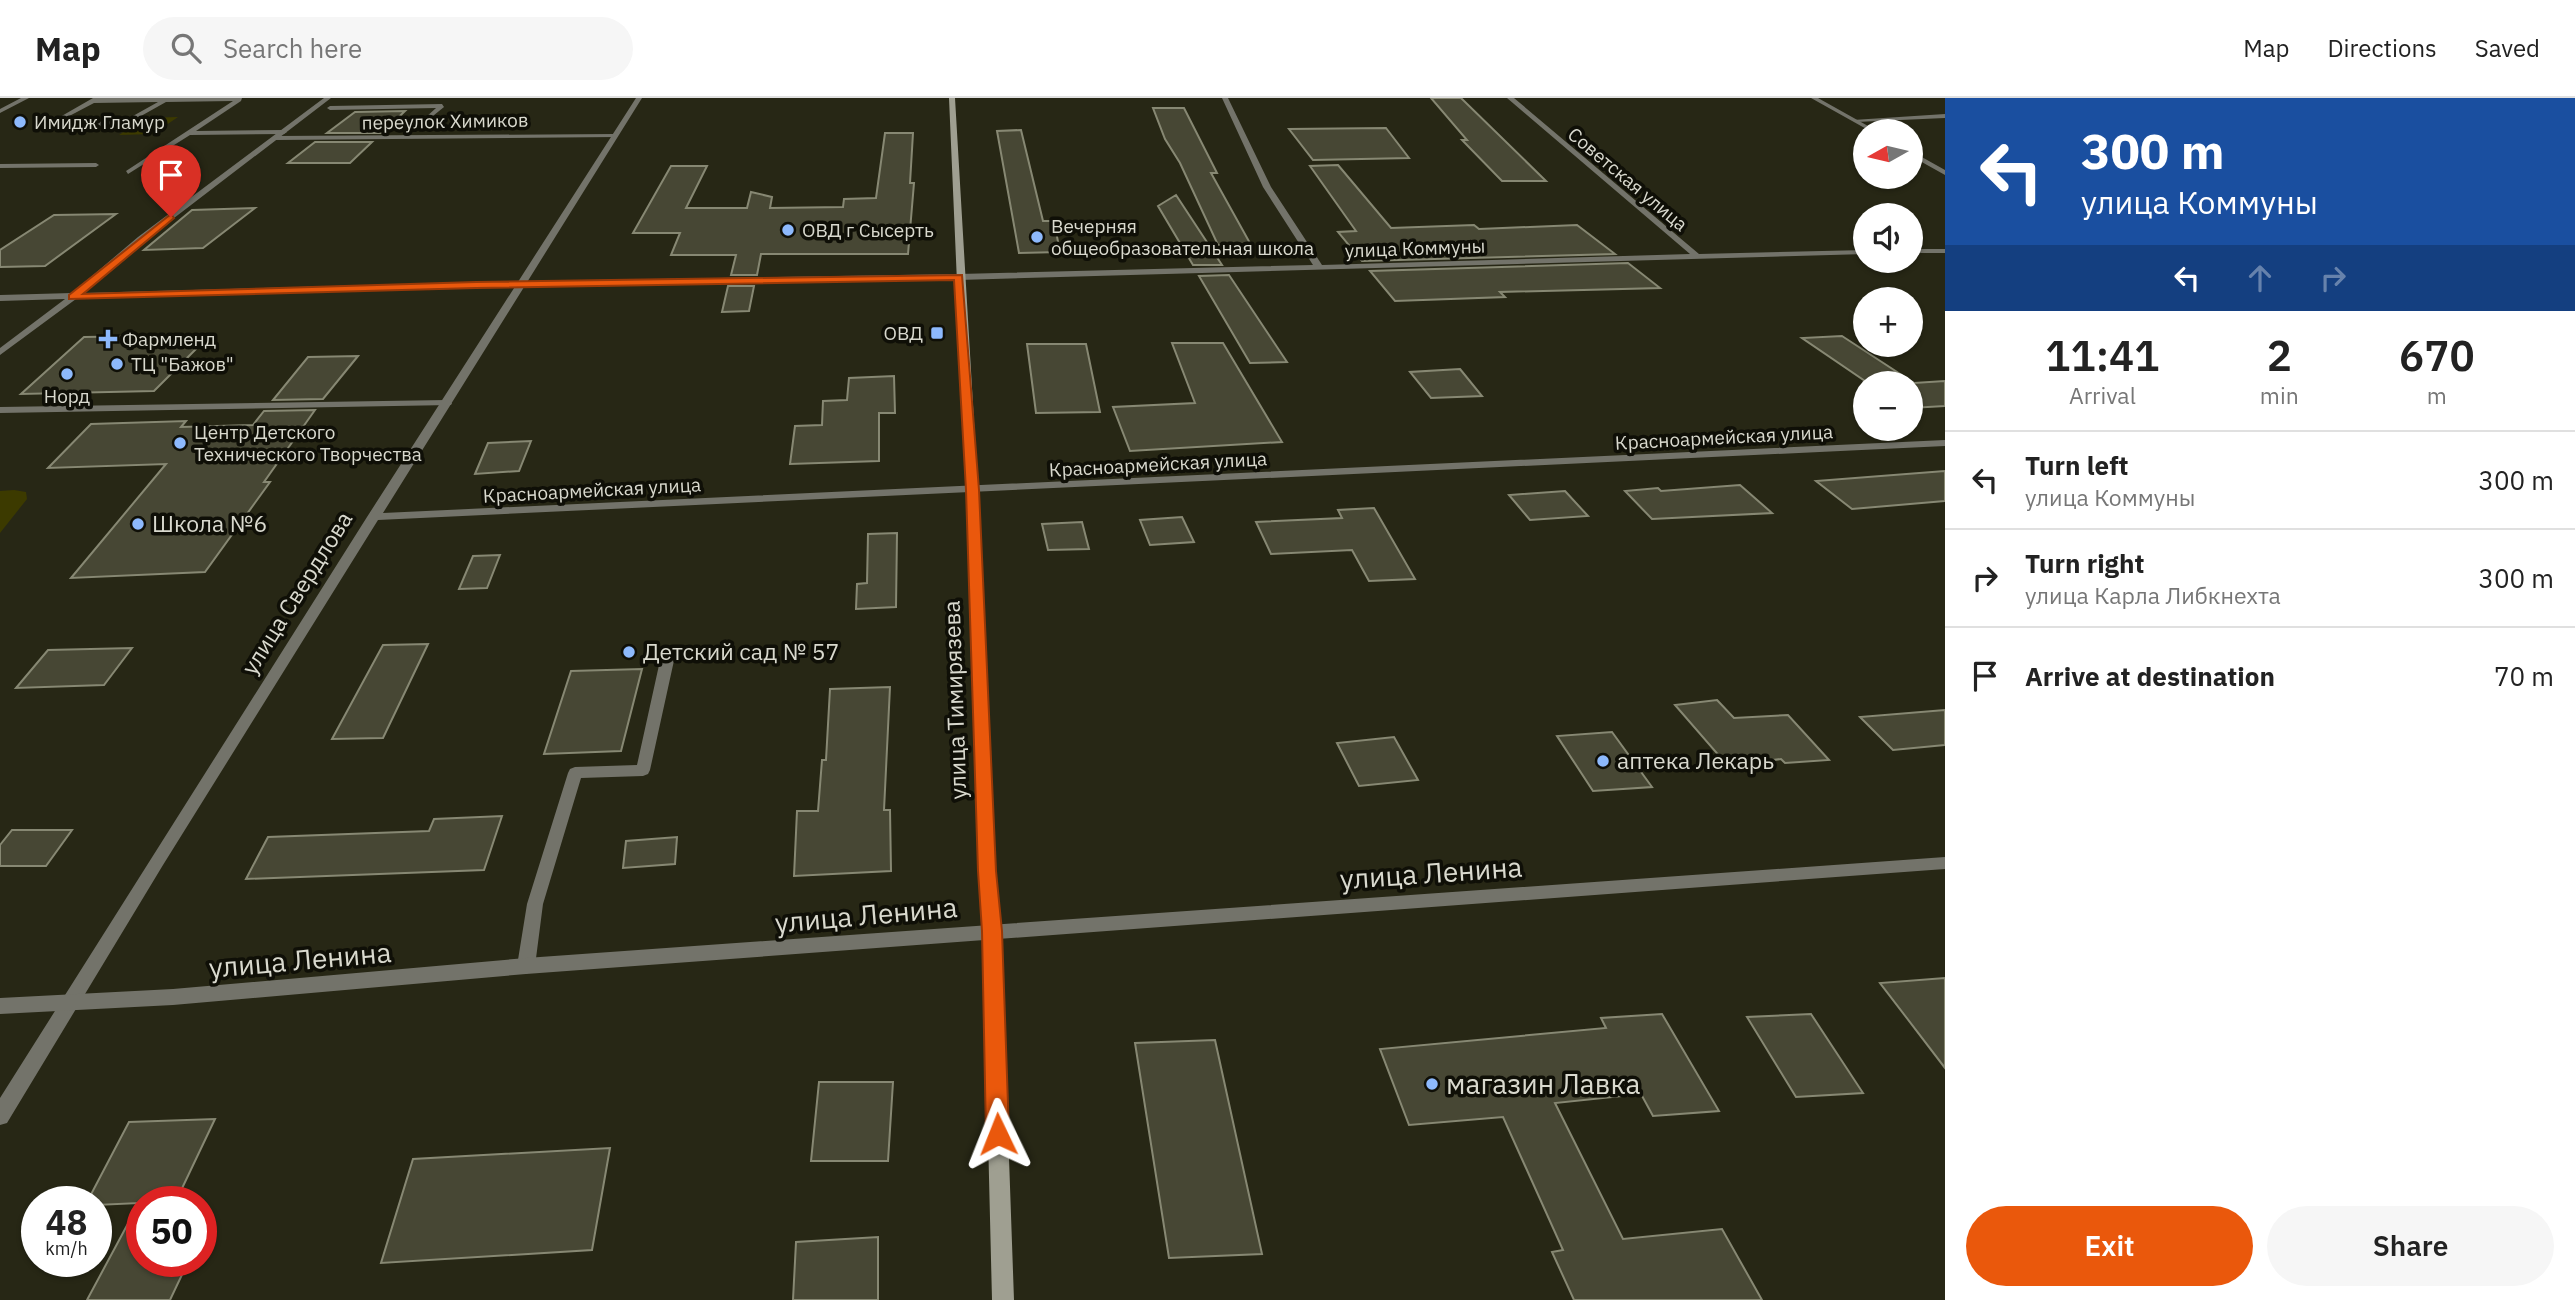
<!DOCTYPE html>
<html lang="en">
<head>
<meta charset="utf-8">
<style>
	body { margin:0; font-family:"IBM Plex Sans",sans-serif; background:#f6f6f6; color:#222; height:100vh; display:flex; flex-direction:column; font-size:26px; white-space:nowrap }
	* { box-sizing:border-box; margin:0 }
	p { font-size:23px; color:#767676 }
	.icon { flex:none; width:38px; height:38px; fill:none; stroke:currentColor; stroke-width:2; stroke-linecap:round; stroke-linejoin:round }
	.map { position:relative; flex:1; overflow:hidden }
	.panel { display:flex; flex-direction:column; background:#fff; width:630px }
	.panel>* { flex:none }
	.banner { background:#1a4fa0; color:#fff; overflow:hidden }
	.needle { width:46px; rotate:262deg }
	.tools { position:absolute; left:1853px; top:21px; display:grid; gap:14px }
	.tools a { display:grid; place-items:center; width:70px; height:70px; border-radius:50%; background:#fff; box-shadow:0 2px 5px #0004; font-size:35px }
	.speed { position:absolute; left:21px; top:1088px; display:flex; gap:14px; font-size:35px; font-weight:700; text-align:center }
	.speed>* { display:grid; place-content:center; width:91px; height:91px; border-radius:50%; background:#fff; box-shadow:0 2px 5px #0004; line-height:1 }
	.speed small { font-size:18px; font-weight:400 }
	.speed .limit { border:10px solid #d22; background:#fff; color:#111 }
	.pin { position:absolute; display:grid; place-items:center; width:60px; height:60px; color:#fff; margin:-72px -30px; border-radius:50% 50% 50% 0; rotate:-45deg; box-shadow:0 0 7px #0007 }
	.pin .icon { rotate:45deg }
	.me { position:absolute; width:77px; margin:-38px; rotate:358deg; stroke-linejoin:round; filter:drop-shadow(0 0 5px #0008) }
	.turn { display:flex; align-items:center; gap:24px; height:147px; padding:0 21px; font-size:32px }
	.turn .icon { width:91px; height:91px; stroke-width:2.5 }
	.turn b { display:block; font-size:49px; line-height:60px }
	.lanes { display:flex; align-items:center; height:66px; padding:0 21px; background:#0003; justify-content:center; gap:35px; direction:ltr }
	.lanes .off { opacity:.35 }
	.eta { display:flex; justify-content:space-evenly; align-items:center; height:119px; text-align:center }
	.eta b { font-size:42px; font-weight:600; line-height:49px }
	.button { display:flex; gap:14px; margin-top:auto; padding:14px 21px }
	.button a { flex:1; height:80px; border-radius:42px; background:#ea580c; color:#fff; font-size:28px; font-weight:600; line-height:80px; text-align:center }
	.button a+a { background:#f6f6f6; color:#222 }
	ul { padding:0; list-style:none }
	li { display:flex; align-items:center; gap:21px; height:98px; padding:0 21px; border-top:2px solid #e0e0e0 }
	li div { flex:1 }
	li b { display:block; font-size:26px }
	li em { font-style:normal }
	header { display:flex; align-items:center; gap:42px; box-sizing:border-box; height:98px; padding:0 35px; background:#fff; border-bottom:2px solid #e0e0e0 }
	header strong { font-size:33px }
	nav { display:flex; gap:38px; margin-inline-start:auto; font-size:24px }
	.search { width:490px; height:63px; background:#f6f6f6; display:flex; align-items:center; gap:18px; box-sizing:border-box; padding:0 24px; border-radius:38px; color:#767676; font-size:26px }
	main { display:flex; flex:1; min-height:0 }
	.map>svg:first-child { display:block }
	.green { fill:#3c3a00 }
	.building { fill:#474734; stroke:#878873; stroke-width:2 }
	.lines { fill:none; stroke-linecap:round; stroke-linejoin:round }
	.service { fill:#73736a; fill-rule:evenodd }
	.minor { fill:#73736a; fill-rule:evenodd }
	.tertiary { fill:#73736a; fill-rule:evenodd }
	.secondary { fill:#9f9f91; fill-rule:evenodd }
	.route { fill:#ea580c; stroke:#983908; stroke-width:2 }
	.poi-dot { fill:#8db9fc; stroke:#0f0f07; stroke-width:2.5 }
	.labels { text-anchor:middle; stroke-width:7; stroke-linejoin:round; paint-order:stroke }
	.far-street-label { font-size:19px; fill:#d9d9ce; stroke:#0f0f07 }
	.far-poi-label { font-size:19px; fill:#d9d9ce; stroke:#0f0f07; text-anchor:start }
	.poi-label { font-size:23px; fill:#d9d9ce; stroke:#0f0f07; text-anchor:start }
	.street-label { font-size:23px; fill:#d9d9ce; stroke:#0f0f07 }
	.near-street-label { font-size:28px; fill:#d9d9ce; stroke:#0f0f07 }
	.near-poi-label { font-size:28px; fill:#d9d9ce; stroke:#0f0f07; text-anchor:start }
</style>
</head>
<body>
<header>
<strong>Map</strong>
<div class="search"><svg class="icon" aria-label="search" viewBox="0 0 24 24"><circle cx="10" cy="10" r="6"/><path d="M15 15l6 6"/></svg>Search here</div>
<nav><a>Map</a><a>Directions</a><a>Saved</a></nav>
</header>
<main>
<div class="map">
<svg width="1945" height="1202" viewBox="0 0 1945 1202">
	<rect width="100%" height="100%" fill="#272715"/>
	<path class="green" d="M178,19L153,36L119,37L145,20Z
		M14,392L26,394L27,401L0,435V393Z"/>
	<path class="building" d="M1431,0H1461L1546,83H1502L1462,42H1467Z
		M1153,10H1184L1217,75H1211L1251,147H1218L1180,65L1165,41Z
		M405,13L382,35H327L355,14Z
		M1386,30L1409,60L1313,62L1289,31Z
		M1021,32L1043,123H1054L1060,154L1019,155L997,33Z
		M885,35H913L910,85H914L908,156H761L757,177H731L736,157H671L680,135H633L671,68H707L686,110H747L751,94L772,99L770,110L843,109L844,101L876,100Z
		M315,44H372L350,65H288Z
		M1338,67L1391,130L1474,127L1479,131L1577,127L1615,156L1362,163L1338,134L1356,133L1310,68Z
		M1176,97L1222,167H1193L1158,108Z
		M255,110L203,150L144,152L192,112Z
		M116,116L45,168L0,169V152L54,117Z
		M1628,165L1660,190L1500,194L1505,199L1395,203L1370,173Z
		M1229,177L1287,264L1250,265L1199,178Z
		M728,188H754L749,213L722,214Z
		M210,237L154,293L21,296L84,239Z
		M1842,238L1914,285L1945,283V308L1911,310V285H1913H1868L1802,240Z
		M1172,245H1223L1282,344L1130,353L1113,309L1195,305Z
		M1027,246H1086L1100,314L1036,315Z
		M358,258L323,301L273,302L308,259Z
		M1460,271L1482,298L1431,300L1410,274Z
		M894,278L895,315H879V363L790,366L795,328L822,327L823,303L847,302L849,280Z
		M315,312L264,384H270L205,474L71,480L166,366L48,370L91,326L186,323L181,329L253,327L264,313Z
		M531,343L519,373L475,376L488,345Z
		M1945,373V403L1852,411L1816,383Z
		M1740,387L1772,415L1652,421L1625,393L1658,390L1661,393Z
		M1565,393L1588,418L1530,422L1509,397Z
		M1374,410L1415,481L1369,483L1352,452L1271,456L1256,424L1342,420L1338,412Z
		M1182,419L1194,444L1150,447L1140,422Z
		M1082,424L1089,451L1048,452L1042,426Z
		M897,435L896,509L856,511L857,486L867,485L868,436Z
		M500,457L487,490L459,491L473,458Z
		M428,546L383,640L332,641L383,547Z
		M132,550L104,587L16,590L48,552Z
		M642,571L621,653L544,656L571,573Z
		M890,589L884,712H890L891,773L794,778L797,713H818L822,662H826L830,591Z
		M1717,602L1734,620L1788,617L1829,662L1785,665L1781,661L1728,668L1675,607Z
		M1945,612V647L1893,652L1860,619Z
		M1612,634L1652,689L1593,693L1557,638Z
		M1394,639L1418,682L1359,688L1337,645Z
		M502,718L484,772L246,781L268,739L429,733L434,721Z
		M12,732H72L46,768H0V747Z
		M677,739L675,766L623,770L626,743Z
		M1945,880V970L1880,885Z
		M1662,916L1719,1013L1653,1018L1641,996L1555,1005L1623,1141L1722,1131L1762,1202H1574L1552,1154L1563,1152L1503,1019L1409,1027L1380,951L1606,930L1601,920Z
		M1811,916L1863,995L1796,999L1747,919Z
		M1215,942L1262,1156L1169,1160L1135,945Z
		M819,984H893L888,1063H811Z
		M215,1021L176,1103L142,1104V1164H188L170,1202H87L139,1105L96,1107V1104H87L129,1024Z
		M610,1050L592,1152L381,1165L413,1061Z
		M878,1139V1202H793L796,1144Z"/>
	<g class="lines">
		<path class="service" d="M93,0H242L241,3L196,33L284,32L287,34L284,36L190,37L128,76L126,73L233,3L166,4L125,27L49,29L46,27ZM158,4L124,23L56,25L94,5Z
			M442,6L444,9L428,22L425,20L436,10L330,12L327,10L330,8Z
			M615,36L617,39L276,42L273,40L276,38Z
			M0,66L96,65L99,67L96,69L0,70Z
			M447,302L452,305L451,307L0,315V309Z
			M668,554L675,558L650,672L648,676L643,678L581,680L543,806L535,868L532,873L526,876L520,873L517,868L527,806L568,675L570,671L575,669L637,667L661,558Z"/>
		<path class="minor" d="M636,0H642L383,415L1945,342V348L378,422L163,767L7,1025L0,1027V1000L367,419Z
			M1222,0H1228L1271,89L1322,167L1690,156L1507,0H1514L1699,156L1866,152V156L959,182L955,179L959,176L1313,167L1263,89Z
			M1945,16V20L1856,24L1853,22Z
			M1911,151H1945V155H1911Z"/>
		<path class="tertiary" d="M21,0H29L0,15V11Z
			M324,0H331L144,143L83,195L476,184L959,176L963,179L959,182L476,190L76,201L0,257V250L65,201L0,203V197L72,195L138,139Z
			M1811,0H1818L1877,33H1870Z
			M1911,53L1945,72V77L1911,58Z
			M1945,759V771L526,876L173,907L0,916V900L173,891L526,860Z"/>
		<path class="secondary" d="M949,0H955L978,392L995,773L1001,833L1014,1202H992L983,833L979,773L966,392Z"/>
	</g>
	<path class="route" d="M171,116L174,120L83,196L476,184L962,177L979,392L996,773L1002,833L1009,1036L1005,1044L998,1047L990,1044L986,1036L982,833L978,773L966,392L954,182L476,190L69,201V197Z"/>
	<g class="poi-dot">
		<circle cx="20" cy="24" r="7"/>
		<circle cx="788" cy="132" r="7"/>
		<circle cx="1037" cy="139" r="7"/>
		<rect x="930" y="228" width="14" height="14" rx="3.5"/>
		<path d="M104.5 230.5h7v7h7v7h-7v7h-7v-7h-7v-7h7z"/>
		<circle cx="117" cy="266" r="7"/>
		<circle cx="67" cy="276" r="7"/>
		<circle cx="180" cy="345" r="7"/>
		<circle cx="138" cy="426" r="7"/>
		<circle cx="629" cy="554" r="7"/>
		<circle cx="1603" cy="663" r="7"/>
		<circle cx="1432" cy="986" r="7"/>
	</g>
	<g class="labels">
		<g class="far-street-label">
			<text transform="translate(445 23) rotate(-1)" y="7">переулок Химиков</text>
			<text transform="translate(1628 81) rotate(40)" y="7">Советская улица</text>
			<text transform="translate(1415 150) rotate(-2)" y="7">улица Коммуны</text>
			<text transform="translate(1724 339) rotate(-3)" y="7">Красноармейская улица</text>
			<text transform="translate(1158 366) rotate(-3)" y="7">Красноармейская улица</text>
			<text transform="translate(592 392) rotate(-3)" y="7">Красноармейская улица</text>
		</g>
		<g class="far-poi-label">
			<text x="34" y="31">Имидж Гламур</text>
			<text x="1051" y="135">Вечерняя<tspan x="1051" dy="22">общеобразовательная школа</tspan></text>
			<text x="802" y="139">ОВД г Сысерть</text>
			<text x="923" y="242" text-anchor="end">ОВД</text>
			<text x="122" y="248">Фармленд</text>
			<text x="131" y="273">ТЦ "Бажов"</text>
			<text x="67" y="305" text-anchor="middle">Норд</text>
			<text x="194" y="341">Центр Детского<tspan x="194" dy="22">Технического Творчества</tspan></text>
		</g>
		<g class="poi-label">
			<text x="152" y="434">Школа №6</text>
			<text x="643" y="562">Детский сад № 57</text>
			<text x="1617" y="671">аптека Лекарь</text>
		</g>
		<g class="street-label">
			<text transform="translate(297 495) rotate(-58)" y="8">улица Свердлова</text>
			<text transform="translate(955 602) rotate(-92)" y="8">улица Тимирязева</text>
		</g>
		<g class="near-street-label">
			<text transform="translate(1431 775) rotate(-4)" y="10">улица Ленина</text>
			<text transform="translate(866 817) rotate(-5)" y="10">улица Ленина</text>
			<text transform="translate(300 862) rotate(-5)" y="10">улица Ленина</text>
		</g>
		<g class="near-poi-label">
			<text x="1446" y="996">магазин Лавка</text>
		</g>
	</g>
</svg>
<div class="tools">
<a><svg class="needle" viewBox="-14 -14 28 28"><path d="M0-13l5 13h-10z" fill="#e53935"/><path d="M0 13l5-13h-10z" fill="#767676"/></svg></a>
<a><svg class="icon" aria-label="sound" viewBox="0 0 24 24"><path d="M4 9h4l5-4v14l-5-4H4zM17 9q2 3 0 6"/></svg></a>
<a>+</a>
<a>−</a>
</div>
<div class="speed"><div>48<small>km/h</small></div><div class="limit">50</div></div>
<div class="pin" style="left:171px;top:119px;background:#d93025"><svg class="icon" aria-label="arrive" viewBox="0 0 24 24"><path d="M6 21V4h12l-3 4 3 4H6"/></svg></div>
<svg class="me" style="left:998px;top:1036px" viewBox="-20 -20 40 40"><path d="M0-17L14 15 0 8-14 15z" fill="#ea580c" stroke="#fff" stroke-width="4"/></svg>
</div>
<section class="panel">
<div class="banner">
<div class="turn"><svg class="icon" aria-label="left" viewBox="0 0 24 24"><path d="M17 20v-9H6M10 6l-5 5 5 5"/></svg><div><b>300 m</b>улица Коммуны</div></div>
<div class="lanes"><svg class="icon" aria-label="left" viewBox="0 0 24 24"><path d="M17 20v-9H6M10 6l-5 5 5 5"/></svg><svg class="icon off" aria-label="ahead" viewBox="0 0 24 24"><path d="M12 20V5M6 11l6-6 6 6"/></svg><svg class="icon off" aria-label="right" viewBox="0 0 24 24"><path d="M7 20v-9h11M14 6l5 5-5 5"/></svg></div>
</div>
<div class="eta">
<div><b>11:41</b><p>Arrival</p></div>
<div><b>2</b><p>min</p></div>
<div><b>670</b><p>m</p></div>
</div>
<ul>
<li><svg class="icon" aria-label="left" viewBox="0 0 24 24"><path d="M17 20v-9H6M10 6l-5 5 5 5"/></svg><div><b>Turn left</b><p>улица Коммуны</p></div><em>300 m</em></li>
<li><svg class="icon" aria-label="right" viewBox="0 0 24 24"><path d="M7 20v-9h11M14 6l5 5-5 5"/></svg><div><b>Turn right</b><p>улица Карла Либкнехта</p></div><em>300 m</em></li>
<li><svg class="icon" aria-label="arrive" viewBox="0 0 24 24"><path d="M6 21V4h12l-3 4 3 4H6"/></svg><div><b>Arrive at destination</b></div><em>70 m</em></li>
</ul>
<div class="button"><a>Exit</a><a>Share</a></div>
</section>
</main>
</body>
</html>
